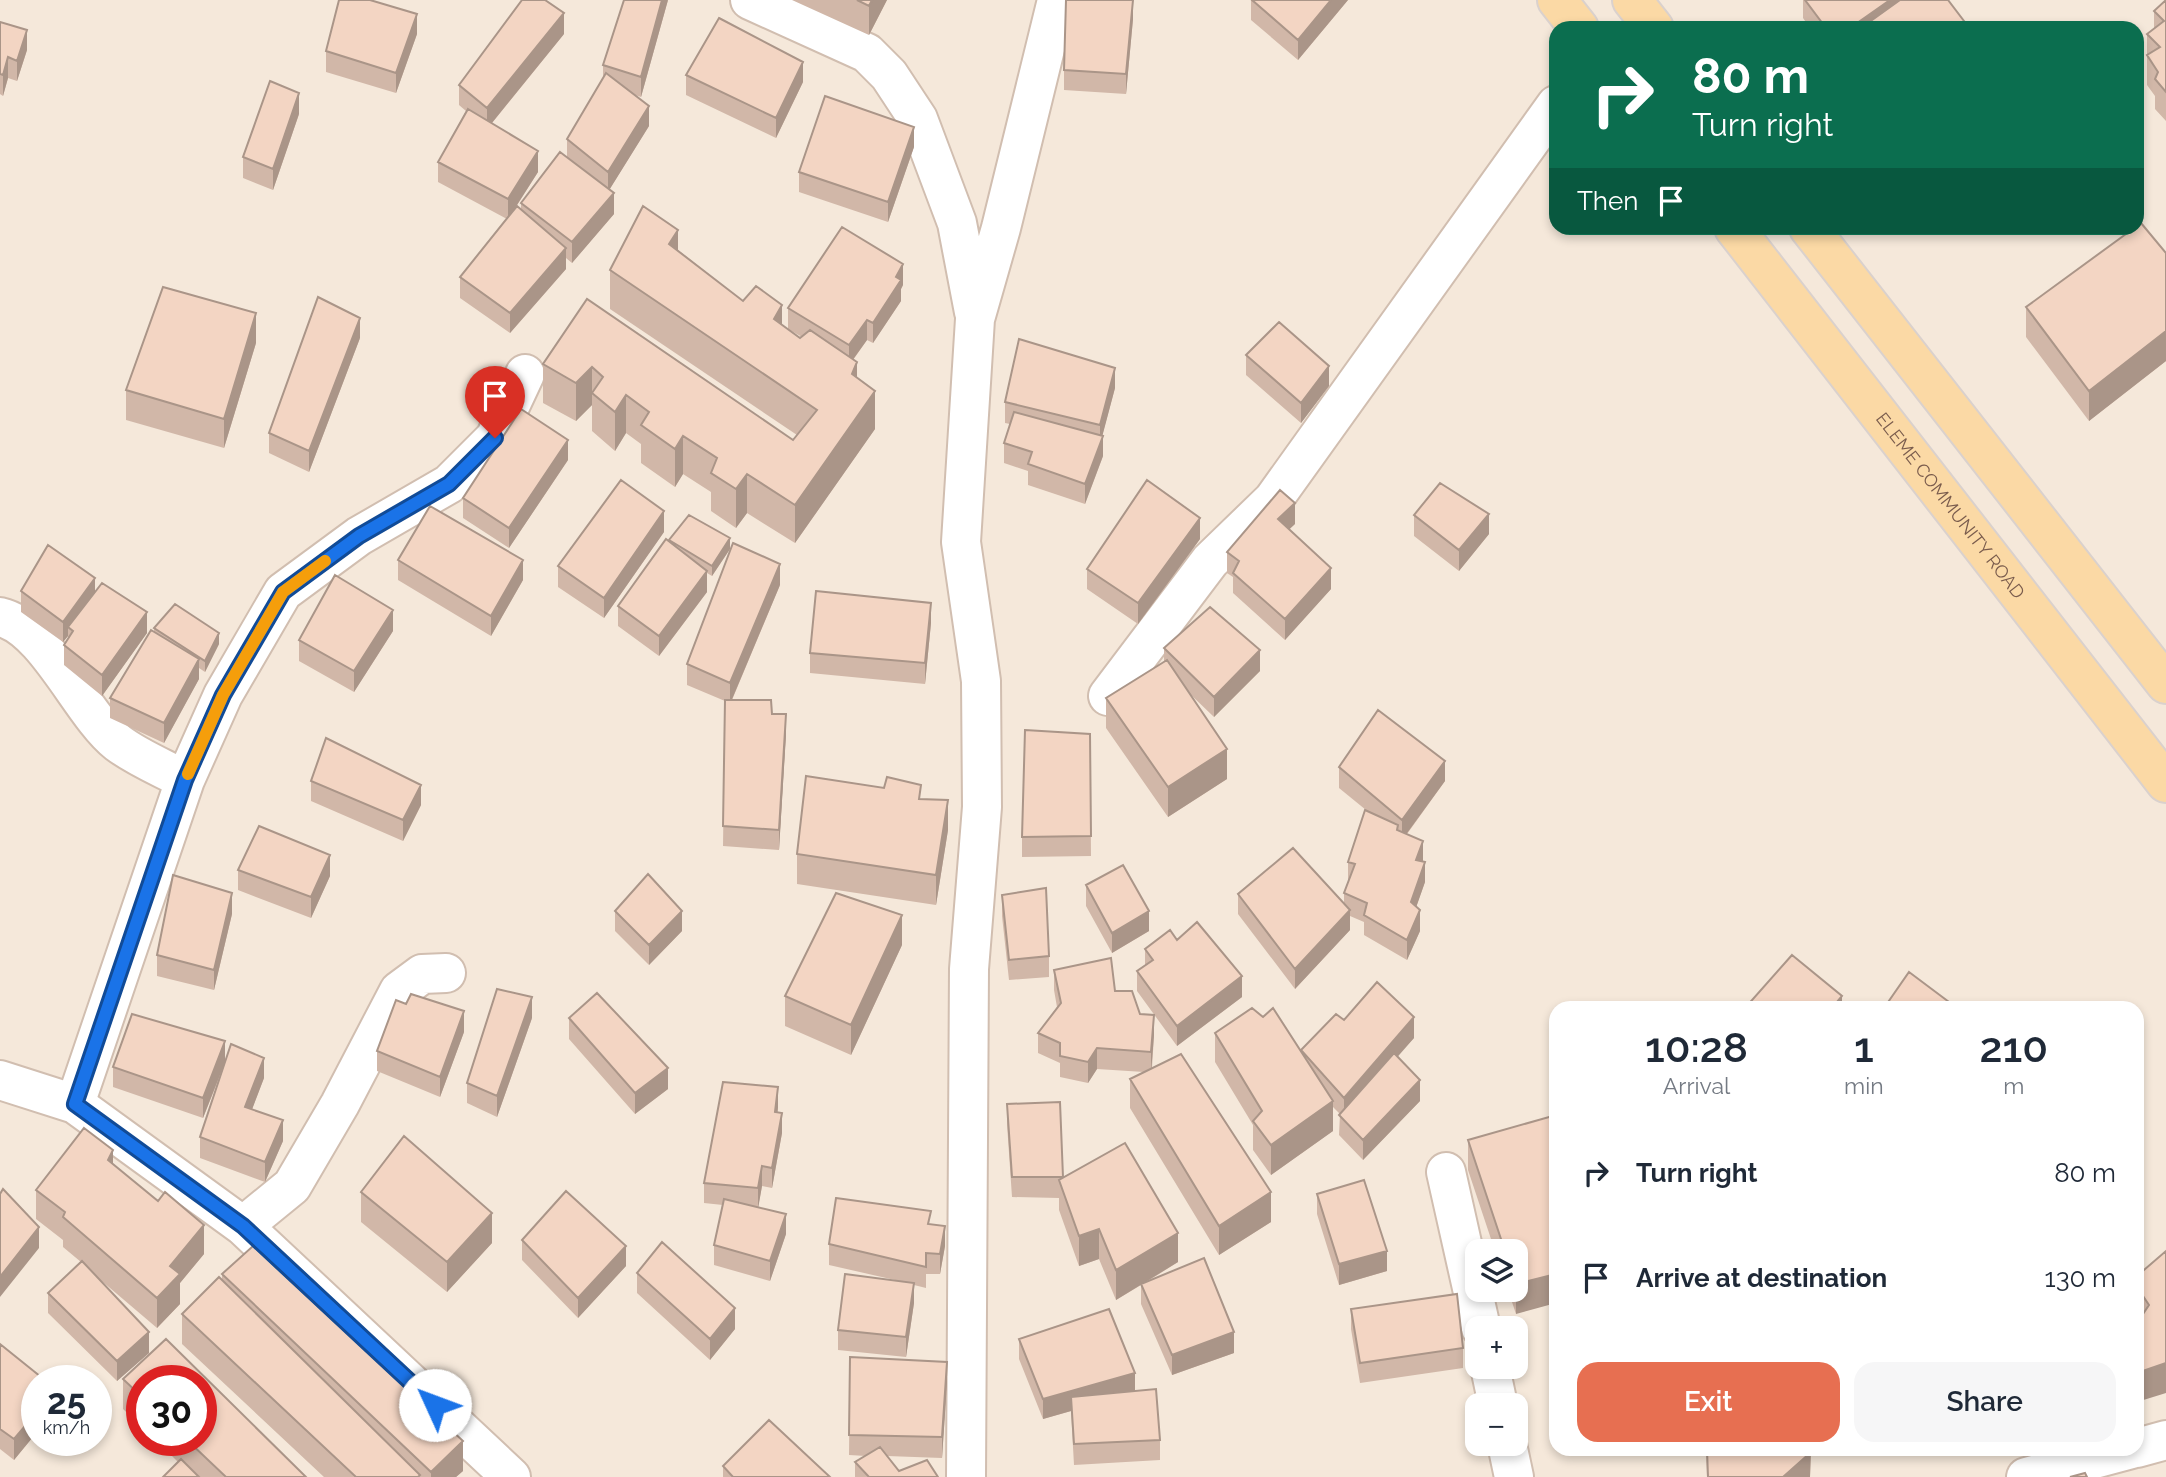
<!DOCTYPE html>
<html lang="en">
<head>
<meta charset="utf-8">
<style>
	body { margin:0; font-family:Raleway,sans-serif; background:#f6f6f7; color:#1f2937; height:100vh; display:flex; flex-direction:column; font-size:26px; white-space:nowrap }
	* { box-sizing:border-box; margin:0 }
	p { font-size:23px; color:#747a83 }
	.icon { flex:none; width:38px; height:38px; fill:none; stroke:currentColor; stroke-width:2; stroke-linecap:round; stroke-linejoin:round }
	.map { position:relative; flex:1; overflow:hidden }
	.drawer { position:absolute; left:1549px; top:1001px; width:595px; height:455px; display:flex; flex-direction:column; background:#fff; border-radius:21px; box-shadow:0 4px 10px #0003 }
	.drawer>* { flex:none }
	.hud { position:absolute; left:1549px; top:21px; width:595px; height:214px; border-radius:21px; box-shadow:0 4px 10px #0003; background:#0b6e4f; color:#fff; overflow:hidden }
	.fabs { position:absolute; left:1465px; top:1239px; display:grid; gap:14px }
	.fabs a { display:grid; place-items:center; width:63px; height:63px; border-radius:14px; background:#fff; box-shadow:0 4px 10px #0003; font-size:35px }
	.speed { position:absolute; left:21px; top:1365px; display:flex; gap:14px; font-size:35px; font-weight:700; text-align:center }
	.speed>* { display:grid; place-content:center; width:91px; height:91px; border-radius:50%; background:#fff; box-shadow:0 4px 10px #0003; line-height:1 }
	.speed small { font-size:18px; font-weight:400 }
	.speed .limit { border:10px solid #d22; background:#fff; color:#111 }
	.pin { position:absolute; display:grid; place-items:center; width:60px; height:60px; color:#fff; margin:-72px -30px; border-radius:50% 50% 50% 0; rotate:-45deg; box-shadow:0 0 7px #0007 }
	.pin .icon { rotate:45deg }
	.me { position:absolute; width:77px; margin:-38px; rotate:313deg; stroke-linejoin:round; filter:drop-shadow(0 0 5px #0008) }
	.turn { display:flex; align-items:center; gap:24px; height:147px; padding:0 28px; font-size:32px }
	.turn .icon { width:91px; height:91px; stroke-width:2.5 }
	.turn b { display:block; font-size:49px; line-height:60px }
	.then { display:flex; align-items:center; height:66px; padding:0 28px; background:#0003; gap:14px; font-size:26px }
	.eta { display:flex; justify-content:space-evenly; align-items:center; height:119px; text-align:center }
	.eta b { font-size:42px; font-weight:600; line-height:49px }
	.action { display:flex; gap:14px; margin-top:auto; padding:14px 28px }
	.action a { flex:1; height:80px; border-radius:21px; background:#e76f51; color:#fff; font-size:28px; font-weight:600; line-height:80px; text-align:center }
	.action a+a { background:#f6f6f7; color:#1f2937 }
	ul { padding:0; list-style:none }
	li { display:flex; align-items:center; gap:21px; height:105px; padding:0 28px }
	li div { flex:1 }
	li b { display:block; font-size:26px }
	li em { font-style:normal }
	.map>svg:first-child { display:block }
	.residential { fill:#f5e8da; fill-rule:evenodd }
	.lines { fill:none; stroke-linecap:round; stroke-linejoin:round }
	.minor-casing { stroke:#d1beb0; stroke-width:42 }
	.major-casing { stroke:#dad1cd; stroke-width:42 }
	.minor { stroke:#fff; stroke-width:38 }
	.major { stroke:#fbd9a5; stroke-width:38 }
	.wall { fill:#d1b7a8 }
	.shaded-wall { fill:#aa9588 }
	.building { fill:#f3d5c3; stroke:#aa9588; stroke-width:2 }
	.route-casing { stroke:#114b97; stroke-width:18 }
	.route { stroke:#1a73e8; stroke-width:12 }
	.slow { stroke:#f59e0b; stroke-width:12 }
	.labels { text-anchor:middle; stroke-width:6; stroke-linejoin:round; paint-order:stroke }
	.street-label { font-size:18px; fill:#7a5c4d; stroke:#fffaf3 }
</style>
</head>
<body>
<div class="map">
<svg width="2166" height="1477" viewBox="0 0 2166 1477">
	<rect width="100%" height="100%" fill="#fdf6ec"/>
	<path class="residential" d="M0,0H2166V1477H0ZM1556,28H2137V228H1556ZM1556,1008H2137V1449H1556ZM1477,1251H1516V1290H1477ZM1477,1328H1516V1367H1477ZM37,1381H96V1440H37ZM142,1381H201V1440H142ZM1477,1405H1516V1444H1477Z"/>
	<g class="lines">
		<defs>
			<path id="minor" d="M750,0L867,53L889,75L918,119L957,223L974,312
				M0,617C46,627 81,714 118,743C138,758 163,768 185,780
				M1108,696L1210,561L1273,500L1556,105
				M0,1080L75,1104L243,1226L511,1477
				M75,1104L185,780L223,695L283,592L359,536L449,484L495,438L525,374
				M1446,1172L1481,1328
				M243,1226L292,1186L340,1104L399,991L422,974L446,973
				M1490,1367L1498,1405
				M1507,1444L1514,1477
				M2137,1448L2166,1440
				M966,1477L969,969L982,807L981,681L961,542L975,319L1001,228L1057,0
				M2026,1477L2132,1449"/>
			<g id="major">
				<path d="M1557,0L1579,28"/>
				<path d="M1632,0L1654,28"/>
				<path id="s1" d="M1734,228L2166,783"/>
				<path d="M1809,228L2166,684"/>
			</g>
		</defs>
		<use href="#minor" class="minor-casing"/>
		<use href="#major" class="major-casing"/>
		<use href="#minor" class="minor"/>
		<use href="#major" class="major"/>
	</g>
	<path class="wall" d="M668,0L641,97L635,95L649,126L609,190L614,214L572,263L566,258V269L510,333L460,298V277L507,219L438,182V162L466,111L459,105V85L564,34L492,123L538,172L514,210L521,209V203L567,157V139L603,78V65Z
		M792,0H887L869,35Z
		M1251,0H1348L1298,60L1251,20Z
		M1803,0H1948L1967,28H1810L1803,18Z
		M2166,0V121L2155,109V96L2147,85V34L2154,29V11Z
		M1133,19L1126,94L1064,90V70Z
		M0,22L27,50L17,81L8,78L3,96L0,94Z
		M417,34L396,93L326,72V51Z
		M686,75L803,82L776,138L686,95Z
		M299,114L273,190L243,178V157Z
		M914,147L888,222L799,192V172Z
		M678,250L743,301L782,325L800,338L802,337L788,329V308L903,285L901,289V301L873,343L867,340L853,360L857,377L875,429L795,543L747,513L736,528L711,511V492L683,474L675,487L641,463V444L626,433L615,451L592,431V405L576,421L543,403V364L587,299L793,440L797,435L610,309V270Z
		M2166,253V361L2089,421L2026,337V307Z
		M360,338L309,472L269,453V433Z
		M256,343L224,448L126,420V390Z
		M1246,355L1329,386L1301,423L1246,375Z
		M1115,388L1102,436L1103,456L1085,504L1028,485V471L1004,463V443L1010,424L1005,423V402Z
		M568,460L509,548L463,518V498Z
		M1414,515L1489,534L1459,571L1414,536Z
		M1295,524L1289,529L1331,589L1285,640L1233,593V577L1227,573V552Z
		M664,532L604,618L558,587V566Z
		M1200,539L1138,624L1087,589V569Z
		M669,540L730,549L712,576L707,573V592L659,656L618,626V606L669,542Z
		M398,560L523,580L491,636L398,580Z
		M780,585L732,700L772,714L786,734L779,850L723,846L725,701L687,685V664Z
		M21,591H95L147,633L102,696L64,665V645L68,639V636L63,642L21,612Z
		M931,623L925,684L810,673V653Z
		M154,628L219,644L205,672L199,668V679L164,743L110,718V698L154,632Z
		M393,631L354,692L299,661V640Z
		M1164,648L1260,671L1214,717L1189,693L1227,779L1168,817L1106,728V698L1164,662Z
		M1090,734L1091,856L1022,857V837Z
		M1339,767L1445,781L1407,834L1423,861L1425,882L1416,907L1420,931L1407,960L1364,935V922L1350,916V930L1295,989L1238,914V894L1344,904V893L1348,883V862L1366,810L1339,788Z
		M311,781L421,805L403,841L311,801Z
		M921,799L948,830L936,905L797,884V854Z
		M238,870L330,876L311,918L238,890Z
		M1086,885L1149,931L1112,953L1086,906Z
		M1002,895L1049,956V977L1009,980L1002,916Z
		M615,911L682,931L649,965L615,931Z
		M232,914L214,990L157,976V955Z
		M902,945L851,1055L785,1026V996Z
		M1145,949L1242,997L1177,1046L1137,991V971L1145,965Z
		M1054,970L1115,991L1140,1014L1154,1035L1152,1068L1271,1222L1219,1255L1130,1108V1079L1144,1072L1097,1069L1088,1083L1060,1077V1063L1038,1053V1033L1057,1007L1054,990Z
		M532,1018L497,1117L467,1103V1083Z
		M569,1018L668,1089L635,1114L569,1039Z
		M1344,1020L1414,1038L1397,1056L1420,1101L1363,1160L1339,1135L1340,1114L1333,1107V1131L1271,1175L1253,1150V1125L1215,1062V1033L1301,1051Z
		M464,1032L440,1097L377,1071V1051Z
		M225,1060L264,1078L252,1109L283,1141L265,1182L200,1158V1137L222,1071L203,1118L113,1087V1067Z
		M1007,1104L1063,1177L1178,1262L1148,1281L1234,1353L1172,1375L1141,1304V1285L1116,1300L1099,1259L1079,1266L1059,1210V1198L1012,1197L1007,1124Z
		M778,1108L777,1113L782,1133L772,1188L762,1186L758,1207L786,1234L770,1281L714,1265V1245L723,1205L704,1203V1183Z
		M1556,1115L1516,1314L1508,1290H1516V1251H1495L1468,1170V1140Z
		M113,1164L204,1254L180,1283V1304L157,1328L90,1271L149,1353L117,1381L48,1313V1293L81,1262L63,1247V1240L36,1219V1190Z
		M361,1192L492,1243L447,1292L361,1222Z
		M1317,1194L1387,1271L1339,1285L1317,1214Z
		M931,1224L945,1246L940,1274H926V1288L914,1285V1303L906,1357L838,1350V1330L895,1280L829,1265V1244Z
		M522,1240L626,1266L578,1318L522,1260Z
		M2166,1251V1393L2139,1320L2137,1317V1276Z
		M637,1273L735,1329L710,1360L637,1293Z
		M222,1274L463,1471L456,1477H324L182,1344V1314L222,1280Z
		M1351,1309L1463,1348V1368L1360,1383L1351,1329Z
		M166,1339L306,1477H163L178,1462L156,1440H201V1381H142V1427L123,1409V1379Z
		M1019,1339L1135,1391L1160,1440V1460L1074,1465L1071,1411L1043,1419L1019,1359Z
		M0,1344L37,1381V1432L14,1460L0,1449Z
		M850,1357L947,1383L942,1458L887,1456L899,1471L938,1477H855V1462L866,1456L849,1455Z
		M1706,1449H1811L1810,1477H1707Z
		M723,1466L830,1477H723Z"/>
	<path class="shaded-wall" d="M662,0H668L641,97V77Z
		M872,0H887L869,35V6Z
		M1133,0V19L1126,94V74Z
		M1331,0H1348L1298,60V40Z
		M1890,0H1919L1879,28H1850Z
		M564,13V34L487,129V108Z
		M417,14V34L396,93V73Z
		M27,30V50L17,81V61Z
		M8,57V78L3,96V75Z
		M803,62V82L776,138V118Z
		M299,93V114L273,190V169Z
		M649,106V126L608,192V172Z
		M914,127V147L888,222V202Z
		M538,151V172L508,219V199Z
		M614,193V214L572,263V242Z
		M678,230V269L669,244Z
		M566,248V269L510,333V313Z
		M903,264V285L901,289V301L873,343V323Z
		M782,305V343L774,319Z
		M256,313V343L224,448V419Z
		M360,318V338L309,472V451Z
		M867,320V340L849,365V345Z
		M2166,331V361L2089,421V391Z
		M857,362V401L852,374Z
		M1329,366V386L1301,423V403Z
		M592,367V405L576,421V383Z
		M1115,368V388L1101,441L1103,436V456L1085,504V484L1100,444V425Z
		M875,391V429L795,543V505Z
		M626,395V433L615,451V412Z
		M683,436V474L675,487V449Z
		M568,440V460L509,548V528Z
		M747,474V513L736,528V489Z
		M1295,503V524L1278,540V519Z
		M664,511V532L604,618V598Z
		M1489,514V534L1459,571V550Z
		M1200,518V539L1138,624V603Z
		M730,538V549L712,576V566Z
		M523,560V580L491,636V616Z
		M780,564V585L730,704V683Z
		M1331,568V589L1285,640V619Z
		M707,571V592L659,656V636Z
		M95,578V598L68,627V636L63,642V622Z
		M931,603V623L925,684V663Z
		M393,610V631L354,692V671Z
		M147,612V633L102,696V675Z
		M219,633V644L205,672V661Z
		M1260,650V671L1214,717V697Z
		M199,659V679L164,743V723Z
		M786,714V734L779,850V830Z
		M1227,749V779L1168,817V787Z
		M1445,761V781L1402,840V820Z
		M421,785V805L403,841V820Z
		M948,800V830L936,905V875Z
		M1423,841V861L1416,860Z
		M330,855V876L311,918V897Z
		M1425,862V882L1411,922V902Z
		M232,893V914L214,990V970Z
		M1350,910V930L1295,989V969Z
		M1420,910V931L1407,960V940Z
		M682,911V931L649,965V945Z
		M1149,911V931L1112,953V933Z
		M902,915V945L851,1055V1025Z
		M1242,976V997L1177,1046V1026Z
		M1842,996V1008H1832Z
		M532,997V1018L497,1117V1096Z
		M464,1011V1032L440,1097V1077Z
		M1154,1015V1035L1151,1073V1052Z
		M1414,1017V1038L1344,1118V1098Z
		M225,1041V1062L203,1118V1098Z
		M1097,1048V1069L1088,1083V1062Z
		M264,1058V1078L245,1128V1107Z
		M668,1068V1089L635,1114V1093Z
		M1420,1080V1101L1363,1160V1140Z
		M778,1087V1108L775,1133V1112Z
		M1333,1101V1131L1271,1175V1145Z
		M782,1113V1133L772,1188V1168Z
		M283,1120V1141L265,1182V1162Z
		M113,1150V1180L108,1160Z
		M762,1166V1186L758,1209V1188Z
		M1271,1192V1222L1219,1255V1226Z
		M492,1213V1243L447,1292V1262Z
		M786,1214V1234L770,1281V1261Z
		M204,1225V1254L180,1283V1304L157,1328V1298L170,1266Z
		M945,1226V1246L940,1274V1254Z
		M39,1227V1248L0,1297V1277Z
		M1099,1229V1259L1079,1266V1236Z
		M1178,1233V1262L1116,1300V1270Z
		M626,1246V1266L578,1318V1298Z
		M1387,1251V1271L1339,1285V1264Z
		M1556,1274V1303L1516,1314V1284Z
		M914,1283V1303L906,1357V1337Z
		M735,1308V1329L710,1360V1339Z
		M149,1332V1353L117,1381V1361Z
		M1234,1332V1353L1172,1375V1355Z
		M947,1362V1383L942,1458V1437Z
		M2166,1363V1393L2137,1402V1373Z
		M1135,1373V1393L1071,1397V1411L1043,1419V1399Z
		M37,1412V1432L14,1460V1439Z
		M463,1441V1471L456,1477H431V1472Z
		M1811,1449L1810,1477H1783Z"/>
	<path class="building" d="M339,0H370L417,14L396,73L326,51Z
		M522,0H545L564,13L487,108L459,85Z
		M624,0H662L641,77L603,65Z
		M857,0H872L869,6Z
		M1066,0H1133L1126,74L1064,70Z
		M1252,0H1331L1298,40Z
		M1805,0H1890L1850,28H1826Z
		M1900,0H1948L1967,25L1962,28H1861Z
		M2166,0V92L2155,79L2158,72L2147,55L2160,47L2147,34L2164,21L2154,11Z
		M719,18L803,62L776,118L686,75Z
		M0,22L27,30L17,61L8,57L3,75L0,74Z
		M606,73L649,106L608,172L567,139Z
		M270,81L299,93L273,169L243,157Z
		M825,96L914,127L888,202L799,172Z
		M468,109L538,151L508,199L438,162Z
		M560,152L614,193L572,242L521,203Z
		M517,206L566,248L510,313L460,277Z
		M643,206L678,230L669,244L743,301L756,286L782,305L774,319L800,338L810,330L857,362L852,374L875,391L795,505L747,474L736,489L711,473L717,458L683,436L675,449L641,425L649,412L626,395L615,412L592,393L603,377L592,367L576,383L543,364L587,299L793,440L817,410L610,270Z
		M2141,223L2166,253V331L2089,391L2026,307Z
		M842,227L903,264L896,277L901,280L873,323L867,320L849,345L788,308Z
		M163,287L256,313L224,419L126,390Z
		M318,297L360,318L309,451L269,433Z
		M1279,322L1329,366L1301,403L1246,355Z
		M1019,339L1115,368L1100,425L1005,402Z
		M521,409L568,440L509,528L463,498Z
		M1014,412L1103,436L1085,484L1028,464L1032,452L1004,443Z
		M621,480L664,511L604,598L558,566Z
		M1147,480L1200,518L1138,603L1087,569Z
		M1440,483L1489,514L1459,550L1414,515Z
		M1280,490L1295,503L1278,519L1331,568L1285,619L1233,573L1239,561L1227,552Z
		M430,506L523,560L491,616L398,560Z
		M689,515L730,538L712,566L669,540Z
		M666,539L707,571L659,636L618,606Z
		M733,543L780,564L730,683L687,664Z
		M48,545L95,578L63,622L21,591Z
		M335,575L393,610L354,671L299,640Z
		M102,583L147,612L102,675L64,645L73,631L68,627Z
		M816,591L931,603L925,663L810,653Z
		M175,604L219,633L205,661L154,628Z
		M1210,607L1260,650L1214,697L1164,648Z
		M151,630L199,659L164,723L110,698Z
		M1167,660L1227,749L1168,787L1106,698Z
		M725,700H771L772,714H786L779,830L723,826Z
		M1378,710L1445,761L1402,820L1339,767Z
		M1025,730L1090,734L1091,836L1022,837Z
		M326,738L421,785L403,820L311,781Z
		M806,776L884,788L887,777L921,785L919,799L948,800L936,875L797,854Z
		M1365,810L1398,825L1397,830L1423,841L1416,860L1425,862L1411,902L1420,910L1407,940L1364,915L1367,903L1344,893L1355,864L1348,862Z
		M259,826L330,855L311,897L238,870Z
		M1293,848L1350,910L1295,969L1238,894Z
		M1123,865L1149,911L1112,933L1086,885Z
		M648,874L682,911L649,945L615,911Z
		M173,875L232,893L214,970L157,955Z
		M1046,888L1049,956L1009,960L1002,895Z
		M836,893L902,915L851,1025L785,996Z
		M1197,922L1242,976L1177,1026L1137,971L1153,960L1145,949L1170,930L1177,940Z
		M1792,955L1842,996L1832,1008H1745Z
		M1111,958L1115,991H1132L1140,1014L1154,1015L1151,1052L1097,1048L1088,1062L1060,1056V1043L1038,1033L1061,1003L1054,970Z
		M1909,972L1957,1008H1884Z
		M1377,982L1414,1017L1344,1098L1301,1050L1336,1014L1344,1020Z
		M497,989L532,997L497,1096L467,1083Z
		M597,993L668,1068L635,1093L569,1018Z
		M411,994L464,1011L440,1077L377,1051L396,1000L406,1004Z
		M1252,1008L1263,1017L1273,1008L1333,1101L1271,1145L1253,1121L1262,1111L1215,1033Z
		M132,1014L225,1041L203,1098L113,1067Z
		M231,1044L264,1058L245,1107L283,1120L265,1162L200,1137Z
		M1394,1053L1420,1080L1363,1140L1339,1115Z
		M1181,1054L1271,1192L1219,1226L1130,1079Z
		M723,1082L778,1087L775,1112L782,1113L772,1168L762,1166L758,1188L704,1183Z
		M1060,1102L1063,1177H1012L1007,1104Z
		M1556,1115V1274L1516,1284V1251H1505L1468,1140Z
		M84,1128L113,1150L108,1160L158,1201L165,1192L204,1225L170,1266L180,1274L157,1298L63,1217L65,1212L36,1190Z
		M404,1136L492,1213L447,1262L361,1192Z
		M1125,1143L1178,1233L1116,1270L1099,1229L1079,1236L1059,1180Z
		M1364,1180L1387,1251L1339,1264L1317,1194Z
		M3,1189L39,1227L0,1277V1194Z
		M566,1191L626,1246L578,1298L522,1240Z
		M836,1198L931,1211L928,1224L945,1226L940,1254L926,1253V1267L829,1244Z
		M724,1199L786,1214L770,1261L714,1245Z
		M662,1242L735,1308L710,1339L637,1273Z
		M253,1246L463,1441L431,1472L222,1274Z
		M2166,1251V1363L2137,1373V1323L2149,1305L2137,1287V1276Z
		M1204,1258L1234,1332L1172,1355L1141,1284Z
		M82,1261L149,1332L117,1361L48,1293Z
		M845,1274L914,1283L906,1337L838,1330Z
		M219,1277L420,1475L418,1477H356L182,1314Z
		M1457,1294L1463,1348L1360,1363L1351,1309Z
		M1109,1309L1135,1373L1043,1399L1019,1339Z
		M166,1339L306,1477H226L187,1440H201V1381H142V1397L123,1379Z
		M0,1344L46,1381H37V1412L14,1439L0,1429Z
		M850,1357L947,1362L942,1437L849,1435Z
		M1156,1389L1160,1440L1074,1444L1071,1397Z
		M769,1420L830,1477H733L723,1466Z
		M880,1447L899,1471L927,1460L938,1477H869L855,1462Z
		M1707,1449H1810V1453L1783,1477H1708Z
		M181,1459L199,1477H163Z
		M2085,1473L2087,1477H2070Z"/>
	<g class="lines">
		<defs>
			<path id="route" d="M435,1405L243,1226L75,1104L185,780L223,695L283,592L359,536L449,484L495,438"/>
		</defs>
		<use href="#route" class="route-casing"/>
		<use href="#route" class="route"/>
		<path class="slow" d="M188,774L223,695L283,592L325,561"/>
	</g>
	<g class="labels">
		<g class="street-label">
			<text dy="6" stroke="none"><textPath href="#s1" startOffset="352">ELEME COMMUNITY ROAD</textPath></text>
		</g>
	</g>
</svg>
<div class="fabs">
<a><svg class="icon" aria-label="layers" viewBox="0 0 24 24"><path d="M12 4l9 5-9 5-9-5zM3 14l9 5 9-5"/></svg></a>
<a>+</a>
<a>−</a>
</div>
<div class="speed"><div>25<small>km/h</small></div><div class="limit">30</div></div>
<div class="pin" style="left:495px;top:438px;background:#d93025"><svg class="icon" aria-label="arrive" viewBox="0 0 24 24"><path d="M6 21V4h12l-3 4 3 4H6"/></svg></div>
<svg class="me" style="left:435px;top:1405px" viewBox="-20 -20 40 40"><circle r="19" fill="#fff"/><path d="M0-13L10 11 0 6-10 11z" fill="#1a73e8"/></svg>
<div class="hud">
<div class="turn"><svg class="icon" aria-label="right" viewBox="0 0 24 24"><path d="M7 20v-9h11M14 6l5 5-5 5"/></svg><div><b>80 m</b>Turn right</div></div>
<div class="then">Then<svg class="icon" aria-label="arrive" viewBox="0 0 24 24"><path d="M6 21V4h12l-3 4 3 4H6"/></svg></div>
</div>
<section class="drawer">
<div class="eta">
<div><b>10:28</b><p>Arrival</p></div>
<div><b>1</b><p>min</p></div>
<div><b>210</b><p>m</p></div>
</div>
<ul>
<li><svg class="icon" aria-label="right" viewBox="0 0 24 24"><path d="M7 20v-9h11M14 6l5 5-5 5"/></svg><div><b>Turn right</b></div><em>80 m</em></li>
<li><svg class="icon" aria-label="arrive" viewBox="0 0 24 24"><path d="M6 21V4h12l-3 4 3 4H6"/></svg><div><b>Arrive at destination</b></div><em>130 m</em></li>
</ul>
<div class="action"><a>Exit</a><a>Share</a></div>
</section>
</div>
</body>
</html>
